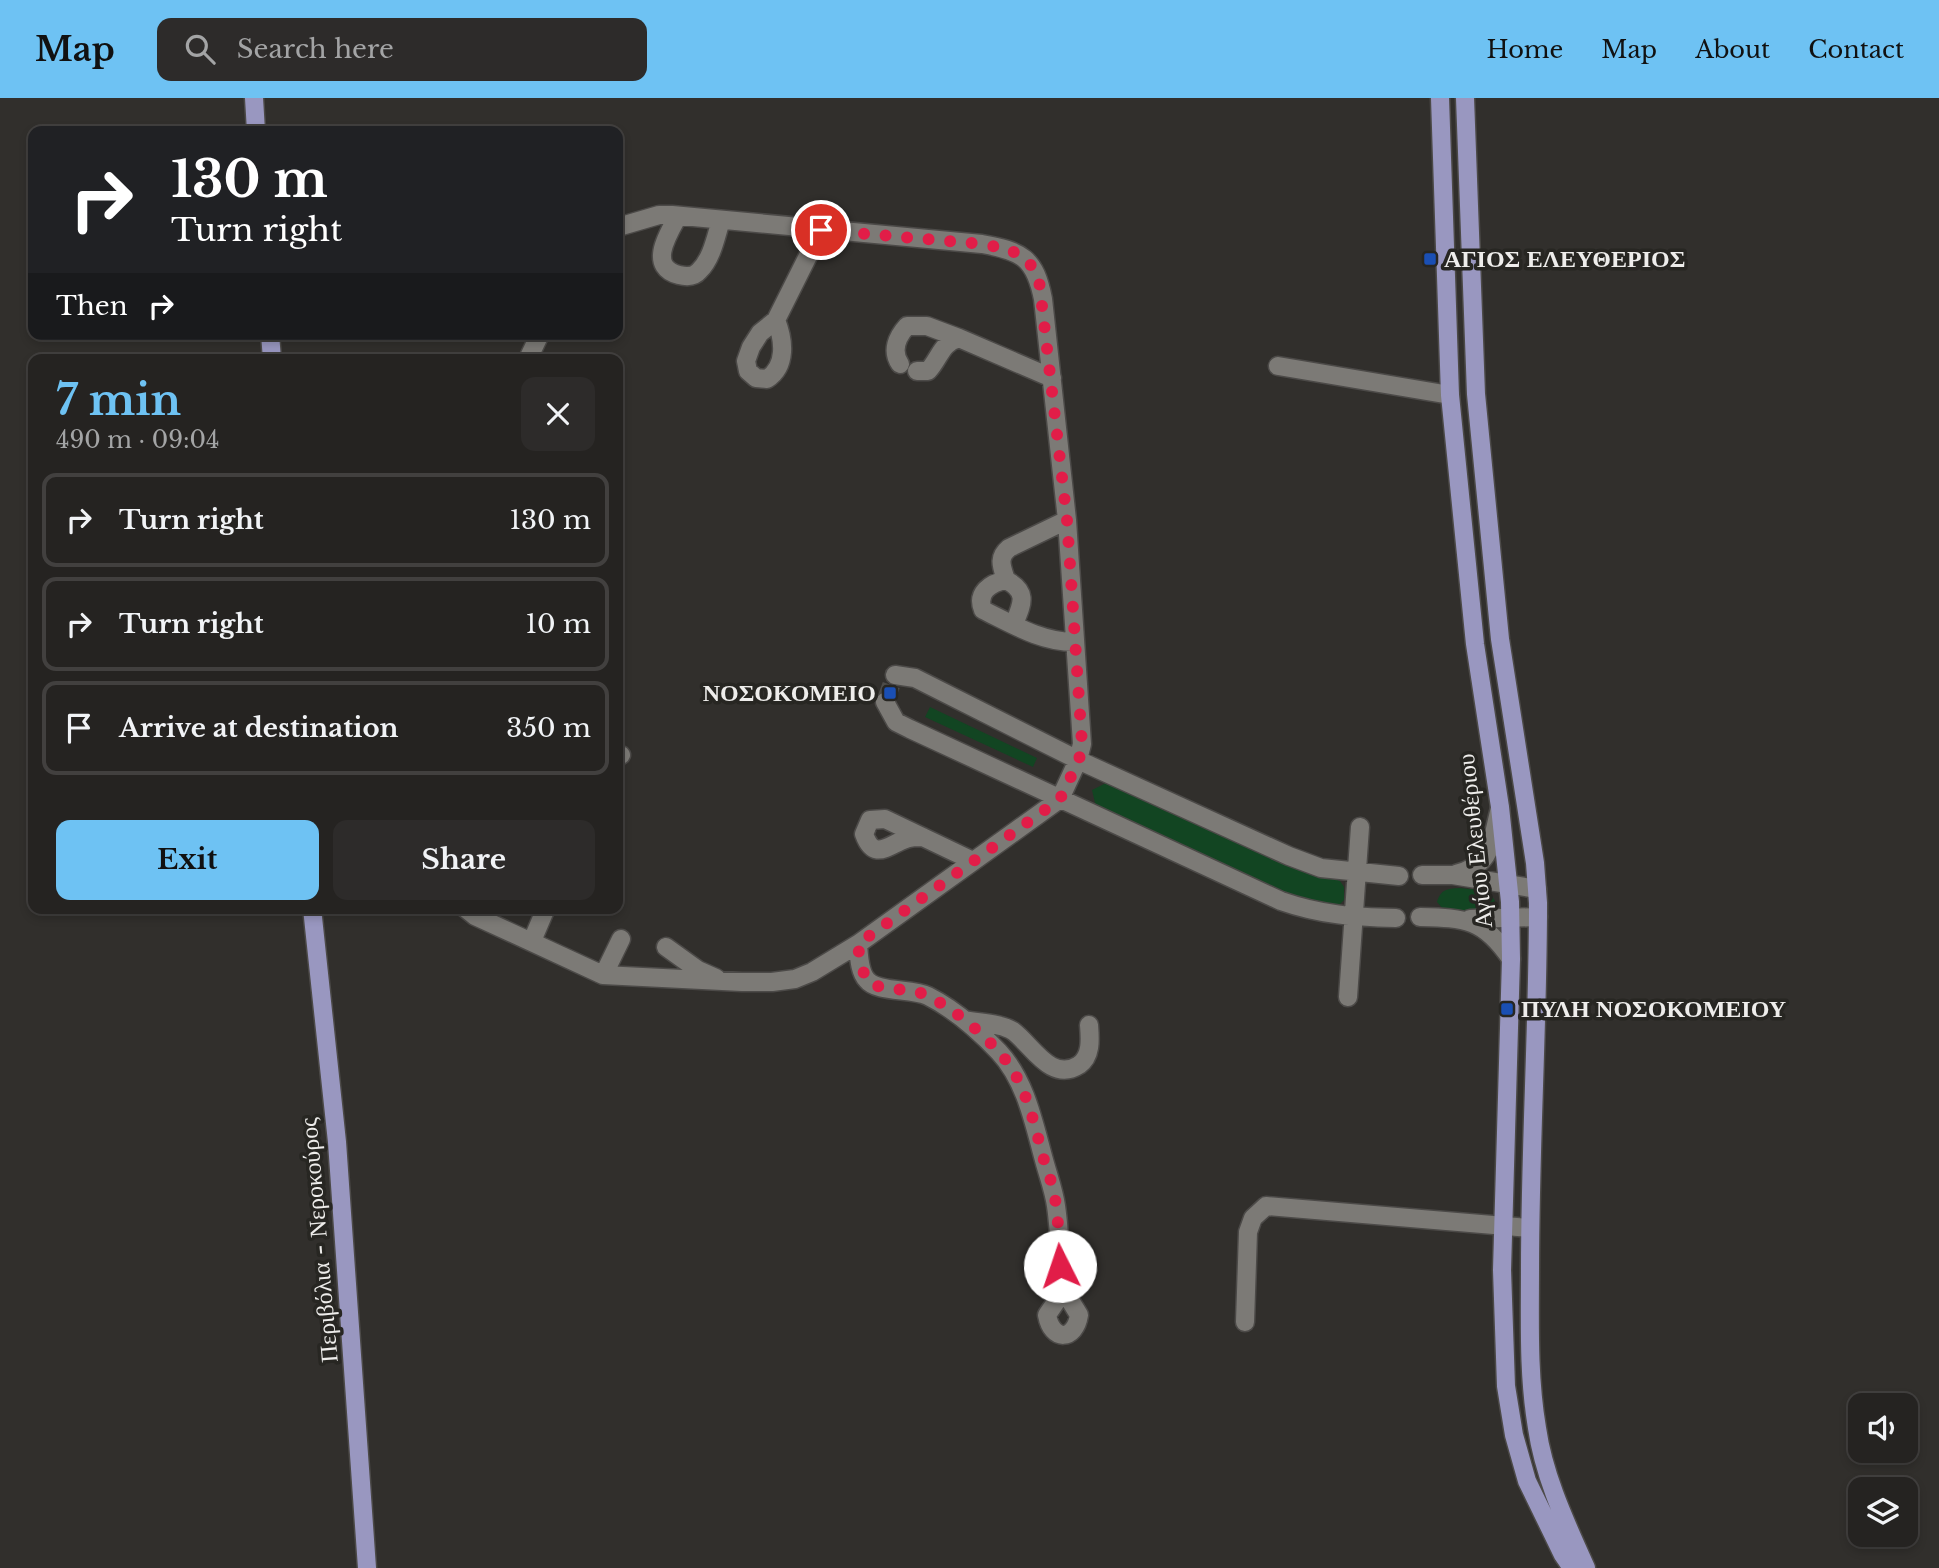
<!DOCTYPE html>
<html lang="en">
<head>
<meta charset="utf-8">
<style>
	body { margin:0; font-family:"Libre Baskerville",serif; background:#2d2b2a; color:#f1f3f6; height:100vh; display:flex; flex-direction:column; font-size:26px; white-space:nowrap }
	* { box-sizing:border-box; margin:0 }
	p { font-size:23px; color:#a3a4a5 }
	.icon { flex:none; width:38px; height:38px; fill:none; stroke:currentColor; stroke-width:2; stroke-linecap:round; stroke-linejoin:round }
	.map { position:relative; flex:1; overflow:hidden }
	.drawer { position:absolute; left:28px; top:256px; width:595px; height:560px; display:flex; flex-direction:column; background:#252321; border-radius:14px; box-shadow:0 4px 10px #0003,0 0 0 2px #42403f }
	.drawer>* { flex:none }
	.hud { position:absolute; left:28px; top:28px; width:595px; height:214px; border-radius:14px; box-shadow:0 4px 10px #0003,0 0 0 2px #42403f; background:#202124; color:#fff; overflow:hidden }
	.tools { position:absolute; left:1848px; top:1295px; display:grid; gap:14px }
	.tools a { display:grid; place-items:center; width:70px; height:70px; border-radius:14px; background:#252321; box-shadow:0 4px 10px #0003,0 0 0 2px #42403f; font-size:35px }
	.pin { position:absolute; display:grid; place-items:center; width:60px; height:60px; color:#fff; margin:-30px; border:4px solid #fff; border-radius:50%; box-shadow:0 2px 7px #0007 }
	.me { position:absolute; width:77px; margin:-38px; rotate:356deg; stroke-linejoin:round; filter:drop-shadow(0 0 5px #0008) }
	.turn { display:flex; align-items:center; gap:24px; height:147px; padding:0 28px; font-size:32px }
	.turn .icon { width:91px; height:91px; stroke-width:2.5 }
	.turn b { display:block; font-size:49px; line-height:60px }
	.then { display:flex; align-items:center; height:66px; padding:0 28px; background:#0003; gap:14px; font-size:26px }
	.round { display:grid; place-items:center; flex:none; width:74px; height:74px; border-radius:14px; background:#2d2b2a }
	.head { display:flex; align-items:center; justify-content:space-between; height:119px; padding:0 28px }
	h1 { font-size:42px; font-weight:700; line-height:52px; color:#6ec2f3 }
	.action { display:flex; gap:14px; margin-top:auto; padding:14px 28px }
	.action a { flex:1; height:80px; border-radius:14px; background:#6ec2f3; color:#111; font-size:28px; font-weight:700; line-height:80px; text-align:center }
	.action a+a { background:#2d2b2a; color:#f1f3f6 }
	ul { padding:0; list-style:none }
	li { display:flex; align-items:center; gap:21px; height:94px; margin:0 14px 10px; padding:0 14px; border:4px solid #42403f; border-radius:14px }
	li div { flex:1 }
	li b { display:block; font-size:26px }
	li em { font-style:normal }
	header { display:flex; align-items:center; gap:42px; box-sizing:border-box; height:98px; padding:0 35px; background:#6ec2f3; color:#111 }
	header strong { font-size:33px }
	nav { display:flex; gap:38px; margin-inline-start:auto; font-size:24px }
	.search { width:490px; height:63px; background:#2d2b2a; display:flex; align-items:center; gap:18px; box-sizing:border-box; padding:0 24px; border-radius:14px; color:#a3a4a5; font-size:26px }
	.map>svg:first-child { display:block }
	.green { fill:#124522 }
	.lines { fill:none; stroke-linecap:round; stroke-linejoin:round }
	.minor-tunnel { stroke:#4d4c49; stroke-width:18; stroke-dasharray:18 9; stroke-linecap:butt }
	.minor-casing { stroke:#4c4a48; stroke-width:21 }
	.major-casing { stroke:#4c4a48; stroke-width:21 }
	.minor { stroke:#7c7a76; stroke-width:18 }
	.major { stroke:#9997c0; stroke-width:18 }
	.route { stroke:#e11d48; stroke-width:12; stroke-dasharray:0 21.6 }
	.transit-dot { fill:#1a4fb4; stroke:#272622; stroke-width:2.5 }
	.labels { text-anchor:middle; stroke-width:7; stroke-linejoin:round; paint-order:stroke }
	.poi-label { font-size:24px; font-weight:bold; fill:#eeedeb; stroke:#272622; text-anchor:start }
	.street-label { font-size:24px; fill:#eeedeb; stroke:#272622 }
</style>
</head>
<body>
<header>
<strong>Map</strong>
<div class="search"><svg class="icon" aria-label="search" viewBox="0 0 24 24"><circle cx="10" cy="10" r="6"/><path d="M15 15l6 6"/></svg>Search here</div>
<nav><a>Home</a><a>Map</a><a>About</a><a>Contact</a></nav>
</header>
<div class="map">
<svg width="1939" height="1470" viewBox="0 0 1939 1470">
	<rect width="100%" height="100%" fill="#312f2c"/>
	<path class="green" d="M930,609L1037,660L1033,669L925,619Z
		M1106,685L1340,783L1344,789V802L1339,807L1331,809L1296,799L1104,711L1095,705L1092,692Z
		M1459,790L1481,792L1490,795L1495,803L1491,813L1480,815L1443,811L1437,804C1441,791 1447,791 1459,790Z"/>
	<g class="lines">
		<path class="minor-tunnel" d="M885,604L895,577"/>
		<defs>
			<path id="minor" d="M678,118C668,136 647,169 679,177C687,179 694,179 699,173C712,161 716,138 721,122
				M776,222C784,242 787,268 767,281L756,280L748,273L746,263L751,249L760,235L776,222L821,132
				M959,240L1052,280
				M528,261L540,236
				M900,266C891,253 897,239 907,228H927L959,240C941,245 940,260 928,273H917
				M1278,268L1450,297
				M1006,482C1002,469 997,460 1009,450L1067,422
				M1014,526C1022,506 1029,494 1006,482C990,485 976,495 983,512C1012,526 1041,544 1074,544
				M895,577L915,580L1078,662L1289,758L1321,770L1399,778
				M885,604L896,624L910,631L1281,803C1321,817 1354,819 1396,820
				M618,656L621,657
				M923,739C917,739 911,739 906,741C888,747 874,764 864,736L870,722L885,721L973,763
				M1456,776C1494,766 1491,743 1500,710
				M1422,777H1453L1537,791
				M465,810L475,818L603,877L742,884H772L795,881L812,874L858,846L1060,701L1078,662L1082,646L1067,422L1043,201C1035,160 1022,153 982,146L672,117H659L618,129
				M1420,819C1466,820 1484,821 1511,861
				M1470,821L1538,819
				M532,843L546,810
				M858,846C859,857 859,874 867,882C877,895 912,890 928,898C954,911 979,933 999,954C1026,983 1034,1026 1044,1062C1048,1077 1054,1093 1056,1108C1060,1135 1060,1162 1062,1189L1060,1198L1047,1217C1052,1244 1075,1243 1079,1217L1062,1189
				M666,849L698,872L716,880
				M604,876L621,841
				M1348,899L1360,729
				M965,922C980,925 1000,925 1013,933C1032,947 1051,985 1079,967C1092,958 1090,940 1089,927
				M1245,1224L1248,1134L1253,1120L1266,1108L1529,1130"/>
			<path id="major" d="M254,0L256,33
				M1440,0L1450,297L1475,546L1500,709L1510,804L1511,861L1502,1172L1506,1288L1514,1337L1527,1383L1563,1457L1572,1470
				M1465,0L1476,296L1500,541L1535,765L1538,805C1538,927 1530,1049 1530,1171C1530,1224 1528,1277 1537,1330C1544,1379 1566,1425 1586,1470
				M270,236L272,261
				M312,810L337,1044L367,1470"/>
		</defs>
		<use href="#minor" class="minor-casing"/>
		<use href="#major" class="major-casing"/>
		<use href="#minor" class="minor"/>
		<use href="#major" class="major"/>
	</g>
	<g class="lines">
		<path class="route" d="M821,132L982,146C1009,151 1028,154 1039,182L1067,422L1082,646L1079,662L1060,701L858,846L860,865L867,883C885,895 908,888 928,898C954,911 980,933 999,954C1026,983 1034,1026 1044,1062C1049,1077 1055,1093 1056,1109C1059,1128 1059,1148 1060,1168"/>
	</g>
	<g class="transit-dot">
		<rect x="1423" y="154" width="14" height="14" rx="3.5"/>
		<rect x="883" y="588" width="14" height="14" rx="3.5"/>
		<rect x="1500" y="904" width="14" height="14" rx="3.5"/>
	</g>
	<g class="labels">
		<g class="poi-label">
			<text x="1444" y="169">ΑΓΙΟΣ ΕΛΕΥΘΕΡΙΟΣ</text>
			<text x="876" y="603" text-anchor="end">ΝΟΣΟΚΟΜΕΙΟ</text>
			<text x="1521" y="919">ΠΥΛΗ ΝΟΣΟΚΟΜΕΙΟΥ</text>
		</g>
		<g class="street-label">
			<text transform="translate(1475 743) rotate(-96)" y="8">Αγίου Ελευθέριου</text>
			<text transform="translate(319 1142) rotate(-95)" y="8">Περιβόλια - Νεροκούρος</text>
		</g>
	</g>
</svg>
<div class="tools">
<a><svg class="icon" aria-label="sound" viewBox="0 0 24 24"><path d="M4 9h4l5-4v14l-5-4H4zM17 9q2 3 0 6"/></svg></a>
<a><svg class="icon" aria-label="layers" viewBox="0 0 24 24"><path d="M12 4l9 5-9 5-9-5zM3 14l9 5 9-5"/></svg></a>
</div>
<div class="pin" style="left:821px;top:132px;background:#d93025"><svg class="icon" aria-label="arrive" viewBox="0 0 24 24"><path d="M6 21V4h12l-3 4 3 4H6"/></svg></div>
<svg class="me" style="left:1060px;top:1168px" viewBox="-20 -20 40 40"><circle r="19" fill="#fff"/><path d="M0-13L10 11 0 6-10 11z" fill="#e11d48"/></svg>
<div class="hud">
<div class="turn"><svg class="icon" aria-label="right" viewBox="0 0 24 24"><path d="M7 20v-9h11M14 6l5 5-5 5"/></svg><div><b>130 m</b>Turn right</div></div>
<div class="then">Then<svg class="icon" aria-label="right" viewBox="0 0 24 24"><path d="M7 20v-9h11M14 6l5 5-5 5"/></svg></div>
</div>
<section class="drawer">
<div class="head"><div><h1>7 min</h1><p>490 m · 09:04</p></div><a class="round"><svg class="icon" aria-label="close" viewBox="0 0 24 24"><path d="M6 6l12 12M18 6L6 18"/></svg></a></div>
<ul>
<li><svg class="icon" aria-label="right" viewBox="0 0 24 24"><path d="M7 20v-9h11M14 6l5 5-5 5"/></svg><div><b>Turn right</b></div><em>130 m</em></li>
<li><svg class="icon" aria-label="right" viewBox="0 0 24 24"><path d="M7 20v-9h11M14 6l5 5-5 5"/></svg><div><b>Turn right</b></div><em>10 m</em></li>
<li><svg class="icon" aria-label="arrive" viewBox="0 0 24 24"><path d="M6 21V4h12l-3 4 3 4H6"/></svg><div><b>Arrive at destination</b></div><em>350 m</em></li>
</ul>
<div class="action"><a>Exit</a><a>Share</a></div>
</section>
</div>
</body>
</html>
